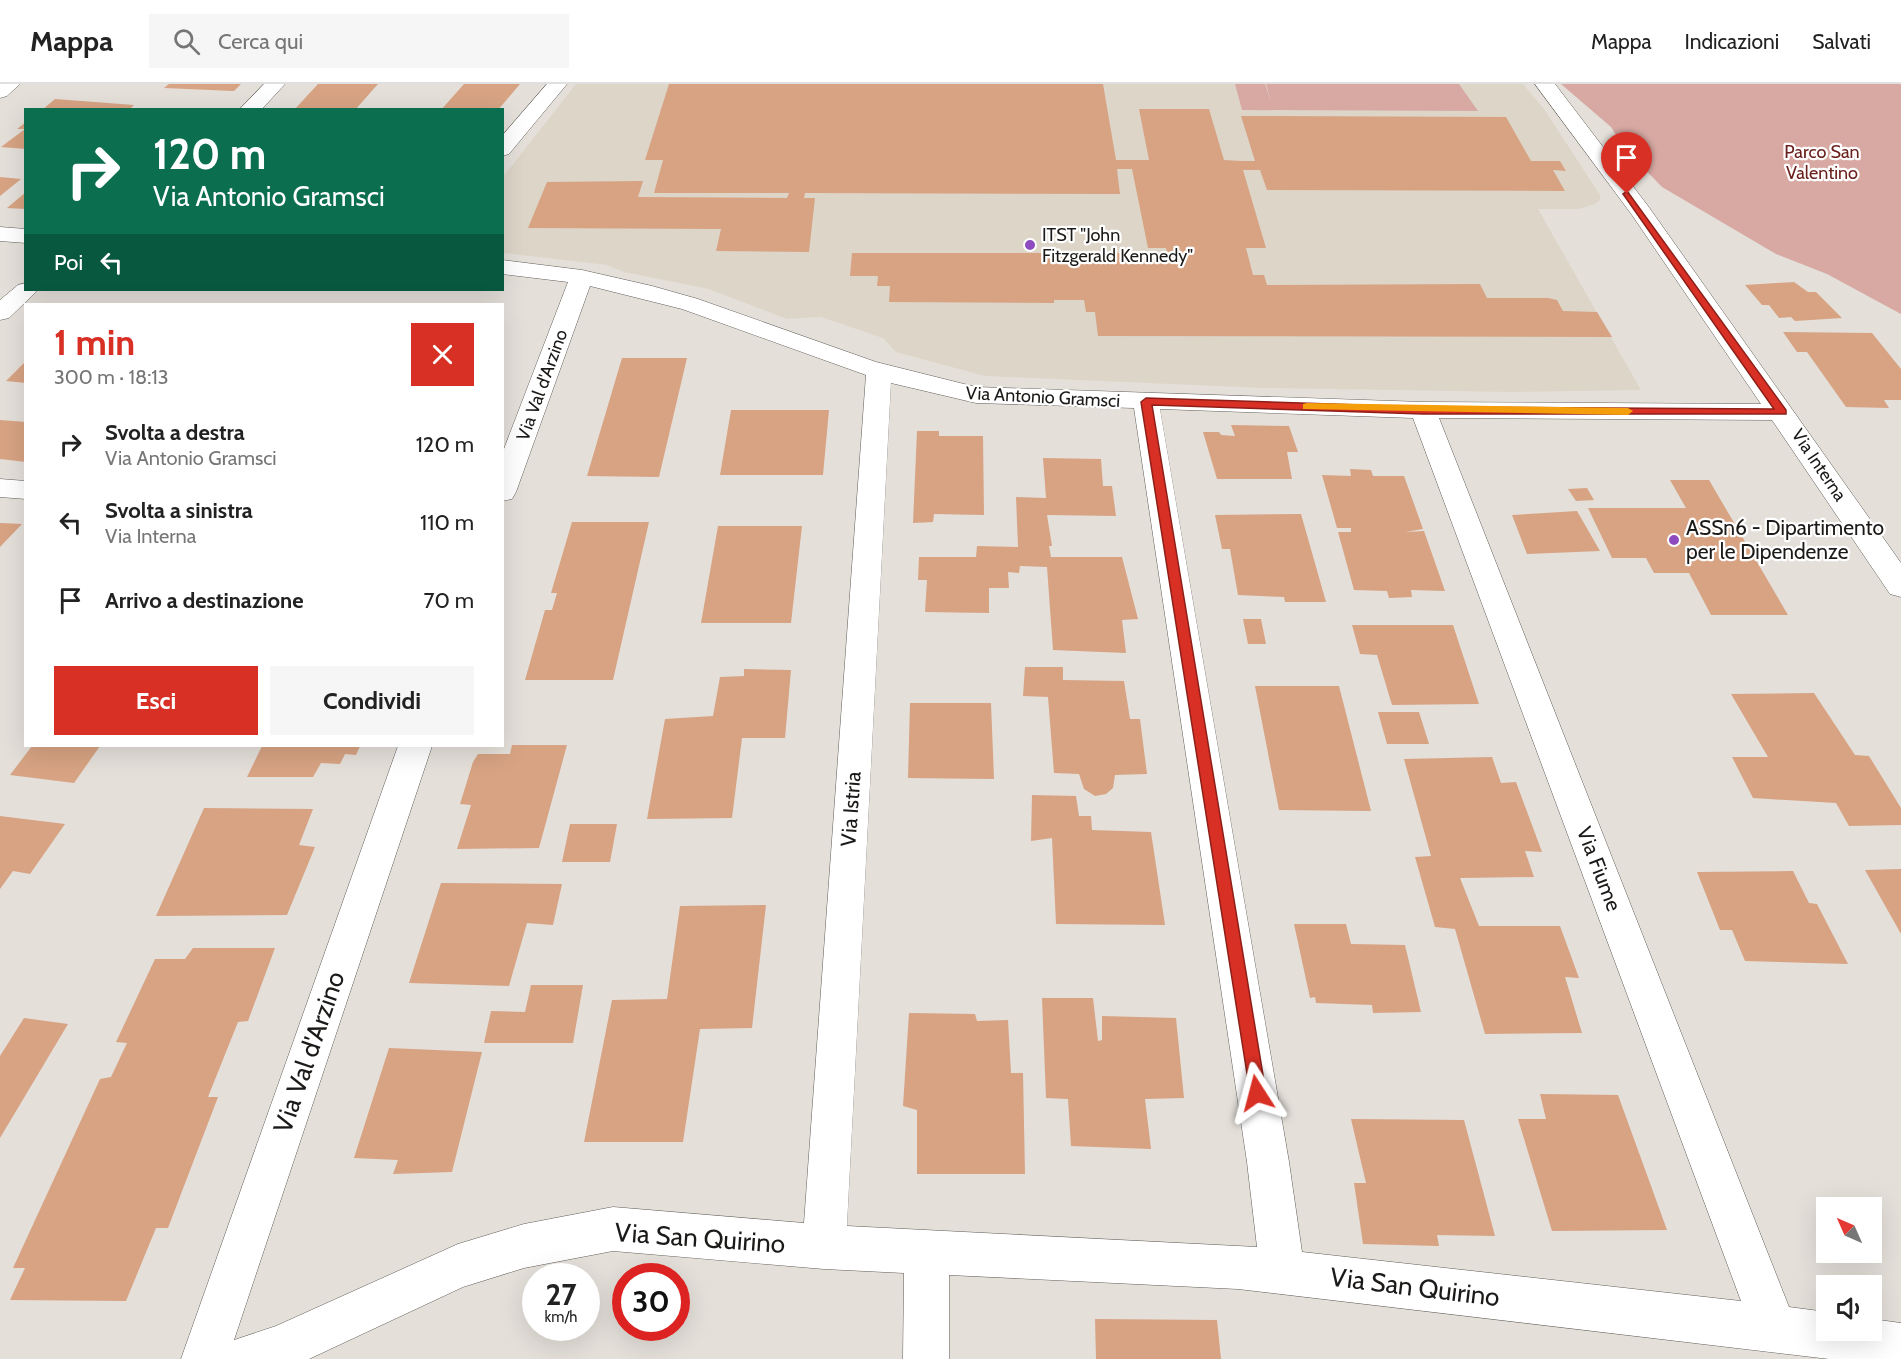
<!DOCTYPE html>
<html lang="it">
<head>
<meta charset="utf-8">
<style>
	body { margin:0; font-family:Cabin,sans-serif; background:#f6f6f6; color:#222; height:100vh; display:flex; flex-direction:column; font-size:22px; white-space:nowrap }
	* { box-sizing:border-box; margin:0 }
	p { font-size:20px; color:#767676 }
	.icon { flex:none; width:33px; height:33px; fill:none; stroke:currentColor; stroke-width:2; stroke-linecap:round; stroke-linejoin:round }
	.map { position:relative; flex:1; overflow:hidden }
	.panel { position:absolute; left:24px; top:219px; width:480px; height:444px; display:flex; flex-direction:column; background:#fff; border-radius:0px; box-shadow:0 6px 24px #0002 }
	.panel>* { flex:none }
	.top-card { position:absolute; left:24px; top:24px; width:480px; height:183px; border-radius:0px; box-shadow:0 6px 24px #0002; background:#0b6e4f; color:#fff; overflow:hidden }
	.needle { width:39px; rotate:315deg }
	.buttons { position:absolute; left:1816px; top:1113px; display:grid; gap:12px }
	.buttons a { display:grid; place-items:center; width:66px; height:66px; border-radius:0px; background:#fff; box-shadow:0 6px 24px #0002; font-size:30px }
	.speed { position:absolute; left:522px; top:1179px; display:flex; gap:12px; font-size:30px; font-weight:700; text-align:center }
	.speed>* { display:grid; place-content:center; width:78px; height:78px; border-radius:50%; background:#fff; box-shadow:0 6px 24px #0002; line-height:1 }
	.speed small { font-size:15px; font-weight:400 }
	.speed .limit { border:9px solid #d22; background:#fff; color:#111 }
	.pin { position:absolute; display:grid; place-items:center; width:51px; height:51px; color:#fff; margin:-62px -26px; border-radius:50% 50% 50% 0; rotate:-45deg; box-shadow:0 0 6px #0007 }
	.pin .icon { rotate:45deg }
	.me { position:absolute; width:66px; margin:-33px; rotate:351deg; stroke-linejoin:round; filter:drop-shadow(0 0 4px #0008) }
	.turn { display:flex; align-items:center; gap:21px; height:126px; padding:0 30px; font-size:27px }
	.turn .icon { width:78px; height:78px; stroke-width:2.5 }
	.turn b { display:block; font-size:42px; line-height:51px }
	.then { display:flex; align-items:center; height:57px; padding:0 30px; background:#0003; gap:12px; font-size:22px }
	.round { display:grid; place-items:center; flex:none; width:63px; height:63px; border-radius:0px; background:#f6f6f6 }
	.summary { display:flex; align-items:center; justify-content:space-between; height:102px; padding:0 30px }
	h1 { font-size:36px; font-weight:700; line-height:45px; color:#d93025 }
	.action { display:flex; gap:12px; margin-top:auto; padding:12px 30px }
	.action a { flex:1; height:69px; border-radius:0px; background:#d93025; color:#fff; font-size:24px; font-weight:700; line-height:69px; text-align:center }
	.action a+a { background:#f6f6f6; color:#222 }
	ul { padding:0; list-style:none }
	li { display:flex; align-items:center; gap:18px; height:78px; padding:0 30px }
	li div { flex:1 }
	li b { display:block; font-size:22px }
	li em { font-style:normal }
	header { display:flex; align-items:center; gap:36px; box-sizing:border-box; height:84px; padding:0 30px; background:#fff; border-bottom:2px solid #e0e0e0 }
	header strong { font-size:28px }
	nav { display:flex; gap:33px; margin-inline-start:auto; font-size:21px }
	.search { width:420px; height:54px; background:#f6f6f6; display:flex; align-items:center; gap:15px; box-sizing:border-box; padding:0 21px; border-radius:0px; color:#767676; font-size:22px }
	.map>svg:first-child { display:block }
	.built { fill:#ddd5c8 }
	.green { fill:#d8a9a3 }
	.building { fill:#d7a383 }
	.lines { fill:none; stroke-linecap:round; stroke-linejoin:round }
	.minor-casing { stroke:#615d58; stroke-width:1 }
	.minor { fill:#fff; fill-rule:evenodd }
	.route { fill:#d93025; stroke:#8d1f18; stroke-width:1.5 }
	.slow { fill:#f59e0b }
	.poi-dot { fill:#8e4bc0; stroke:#fff; stroke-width:2 }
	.labels { text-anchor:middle; stroke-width:4.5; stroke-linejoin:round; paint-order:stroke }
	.far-park-label { font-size:18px; fill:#6a211d; stroke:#fff }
	.far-poi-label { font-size:18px; fill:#1c1a18; stroke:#fff; text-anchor:start }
	.far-street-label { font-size:18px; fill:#1c1a18; stroke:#fff }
	.poi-label { font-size:21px; fill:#1c1a18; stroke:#fff; text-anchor:start }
	.street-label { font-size:21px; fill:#1c1a18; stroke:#fff }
	.near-street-label { font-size:26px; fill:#1c1a18; stroke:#fff }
</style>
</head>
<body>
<header>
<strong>Mappa</strong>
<div class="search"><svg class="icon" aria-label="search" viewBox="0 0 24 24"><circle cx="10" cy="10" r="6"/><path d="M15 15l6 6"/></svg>Cerca qui</div>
<nav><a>Mappa</a><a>Indicazioni</a><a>Salvati</a></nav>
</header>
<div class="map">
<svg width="1901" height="1275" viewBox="0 0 1901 1275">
	<rect width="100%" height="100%" fill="#e4dfd9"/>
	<path class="built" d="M576,0H1523L1544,25L1600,111V116L1595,120L1579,125H1538L1641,306L1516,308L1263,304L985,292L896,268L883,254L821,233L787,235L709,205L624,188L607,181L503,169L502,94Z"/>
	<path class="green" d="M1235,0H1265L1271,18L1266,0H1459L1478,27L1242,26Z
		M1561,0H1901V230L1827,190L1776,170L1662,103L1625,65L1611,43Z"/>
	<path class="building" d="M169,0H241L234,7L164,4Z
		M318,0H378L355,26H294Z
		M464,0H520L498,26H441Z
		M669,0H1103L1116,76H1149L1139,25H1209L1224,76L1241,77H1255L1241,32L1506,33L1531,77H1560L1566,87L1553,86L1565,107L1267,106L1260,86H1243L1266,164H1246L1253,191H1264L1267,201L1480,200L1487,214H1548L1557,216L1563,227L1597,228L1612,253L1098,252L1095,228H1086L1084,216H1054V219L889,218L890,202H877L878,192H850L852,169H1167L1166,164H1148L1132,85H1117L1120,110L805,109L804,114H815L809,168L716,167L721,145L528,144L547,98L643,97L638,113L787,114L789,109H654L663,76H645Z
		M55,15L134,21L129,26H42Z
		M26,38V65L1,63L25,45H17Z
		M0,93L21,95L0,112Z
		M26,108V125L7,124Z
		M1794,198L1808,208H1816L1842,234L1795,237L1791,233L1779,234L1769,221H1762L1745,201Z
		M1783,248L1872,249L1901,285V316H1884L1889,324L1846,323L1807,268H1797Z
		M622,274H687L659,393L587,392Z
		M26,277V299L6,297Z
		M731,326H829L823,391H720Z
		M0,336L26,338V378L0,375Z
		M1231,341L1289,342L1298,368H1287L1292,395H1217L1203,348H1219L1221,351L1235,352Z
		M917,347H939V352H983L984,431L934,430L933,438L913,439Z
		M1043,374L1101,375L1103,402H1112L1116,432L1047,431L1052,462H1049L1051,473H1122L1138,535L1122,536L1126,569L1053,566L1047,483L1020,482L1019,489L1008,488L1009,504H989V529L925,528L927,496H918L919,473H976L977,462L1018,463L1016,413L1046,414Z
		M1350,385L1371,386L1373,392H1404L1423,445L1405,448L1424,447L1445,507L1411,506L1412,513L1389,514L1387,507L1354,506L1338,448H1351V444H1337L1322,391L1351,392Z
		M1670,396H1709L1788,531H1711L1689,489H1654L1646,474H1612L1588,424H1686Z
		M1587,404L1594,416L1576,417L1568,405Z
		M1577,427L1600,467L1527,470L1512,431Z
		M1301,430L1326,518H1285L1284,513L1238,511L1230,465H1222L1215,431Z
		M572,438H649L613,596H525L545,526H552L557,509H551Z
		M0,439L22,440L0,463Z
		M718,442H802L791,539H701Z
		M1243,535H1261L1266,560H1248Z
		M1352,541H1453L1479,620L1392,621L1377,571L1360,570Z
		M1025,583H1063V596L1124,597L1130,635H1140L1147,690L1115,691L1113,704L1106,710L1095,712L1084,705L1079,690L1054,689L1048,613L1023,612Z
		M744,585L791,586L785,654H742L732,734L647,735L665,635L713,632L720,593L744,592Z
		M1255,602H1339L1371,727L1279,726Z
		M1814,609L1855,671L1869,672L1901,724V741L1849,742L1836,719L1753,714L1732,673H1768L1731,610Z
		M910,619H991L994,695L908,694Z
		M1378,628H1419L1429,660H1387Z
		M512,661H567L539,764L457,765L471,721L460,720L473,678L478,670H510Z
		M32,662H100L74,699L10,691Z
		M262,662H360L356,671L345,670L340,680L321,679L313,693H247Z
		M1492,673L1501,699L1516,698L1542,768L1525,767L1534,793L1460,794L1479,842H1560L1579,894L1565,893L1582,949L1485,950L1455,845L1435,843L1415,773L1431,772L1404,675Z
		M1032,711L1076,712L1079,732H1091L1092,746L1151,748L1165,841L1056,840L1052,754L1031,757Z
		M204,724L313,725L299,761L315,763L287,831L156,832Z
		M0,732L65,740L30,790L13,787L0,805Z
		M570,740H617L610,778H562Z
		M1901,785V850L1865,786Z
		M1793,787L1809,819L1817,820L1848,880L1745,877L1732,846H1720L1697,788Z
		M441,799L562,800L553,841L527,839L509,902L409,899Z
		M766,821L752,944L700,945L683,1058H584L612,916L667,915L680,822Z
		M1294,840H1346L1351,860L1405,861L1421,928L1373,929L1372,921L1316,919L1315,913L1310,914Z
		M193,864H275L248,937L238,938L208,1013H218L168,1144H156L126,1217L10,1216L25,1184H13L100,995L111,993L127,959L116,958L155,875H185Z
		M531,901H583L573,959H484L491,927L525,928Z
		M1042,914H1093L1098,957L1102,956V932L1176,934L1184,1014L1145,1015L1151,1065L1071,1062L1068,1015L1046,1014Z
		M909,929L975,930L977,937L1008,936L1011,989H1023L1025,1090H917V1026L903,1022Z
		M24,934L68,940L0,1054V972Z
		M389,964L482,968L452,1088L393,1090L398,1076L354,1074Z
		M1540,1010L1618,1011L1667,1146L1552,1147L1518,1035H1546Z
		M1351,1035L1464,1036L1495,1152L1437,1151L1439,1162L1363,1160L1354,1099H1366Z
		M1095,1235L1217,1236L1221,1275H1096Z"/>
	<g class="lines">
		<defs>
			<path id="minor" d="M0,0H20L7,12L0,14Z
				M264,0H285L261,26H239Z
				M547,0H567L509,70L502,72V52Z
				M1535,0H1555L1648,122L1901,479V513L1890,510L1772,336L1439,334L1789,1223L1827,1228V1246H1872V1235L1901,1239V1275H1829L1238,1205L949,1191V1275H903L904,1189L824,1185L613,1167L524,1184L463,1203L309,1275H181L398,662H432L234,1256L276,1242L458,1160L524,1140L613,1123L804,1139L866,291L682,225L590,202L516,408L512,415L502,417V370L568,198L502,190V176L582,186L652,202L698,215L876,278L976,303L1423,318L1761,320L1632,131ZM891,299L976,319L1134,324L1247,1078L1257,1163L847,1142ZM1160,325L1413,334L1741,1217L1302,1168L1289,1078Z
				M0,143L26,145V159L0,157Z
				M26,199V206H38L9,234L0,236V216L18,201Z
				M0,395L26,397V415L0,413Z"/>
		</defs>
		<use href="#minor" class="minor-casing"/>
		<use href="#minor" class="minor"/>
	</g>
	<path class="route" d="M1627,107L1786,326V330H1423L1152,321L1266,1009L1263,1015L1257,1017L1251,1015L1141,318L1146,314L1423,323L1774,325L1623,110Z"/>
	<path class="slow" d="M1307,319L1628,324L1633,327L1628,331L1303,325V320Z"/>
	<g class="poi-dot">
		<circle cx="1030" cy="161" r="6"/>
		<circle cx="1674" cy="456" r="6"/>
	</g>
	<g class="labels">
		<g class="far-park-label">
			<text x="1822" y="74">Parco San<tspan x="1822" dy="21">Valentino</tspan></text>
		</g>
		<g class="far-poi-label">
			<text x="1042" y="157">ITST "John<tspan x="1042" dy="21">Fitzgerald Kennedy"</tspan></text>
		</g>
		<g class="far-street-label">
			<text transform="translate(542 301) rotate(-70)" y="6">Via Val d'Arzino</text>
			<text transform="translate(1043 313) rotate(3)" y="6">Via Antonio Gramsci</text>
			<text transform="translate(1819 381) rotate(56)" y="6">Via Interna</text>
		</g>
		<g class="poi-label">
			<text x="1686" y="451">ASSn6 - Dipartimento<tspan x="1686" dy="24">per le Dipendenze</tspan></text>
		</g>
		<g class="street-label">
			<text transform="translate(851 725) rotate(-86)" y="7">Via Istria</text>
			<text transform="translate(1599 785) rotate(69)" y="7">Via Fiume</text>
		</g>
		<g class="near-street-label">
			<text transform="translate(309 968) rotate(-71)" y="9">Via Val d'Arzino</text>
			<text transform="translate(700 1154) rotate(4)" y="9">Via San Quirino</text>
			<text transform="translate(1415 1203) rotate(7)" y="9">Via San Quirino</text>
		</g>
	</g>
</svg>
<div class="buttons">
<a><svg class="needle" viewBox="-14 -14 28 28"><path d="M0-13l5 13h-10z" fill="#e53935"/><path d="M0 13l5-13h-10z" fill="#767676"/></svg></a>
<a><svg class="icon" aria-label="sound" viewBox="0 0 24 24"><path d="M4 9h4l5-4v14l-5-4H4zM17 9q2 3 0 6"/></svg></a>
</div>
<div class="speed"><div>27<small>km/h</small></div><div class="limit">30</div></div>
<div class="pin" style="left:1627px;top:110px;background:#d93025"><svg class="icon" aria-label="arrive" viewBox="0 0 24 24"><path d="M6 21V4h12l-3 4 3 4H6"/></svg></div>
<svg class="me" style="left:1257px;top:1009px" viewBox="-20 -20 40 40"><path d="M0-17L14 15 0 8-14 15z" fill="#d93025" stroke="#fff" stroke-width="4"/></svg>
<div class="top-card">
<div class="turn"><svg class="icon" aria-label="right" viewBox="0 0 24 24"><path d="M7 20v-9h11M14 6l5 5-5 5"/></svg><div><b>120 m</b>Via Antonio Gramsci</div></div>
<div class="then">Poi<svg class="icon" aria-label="left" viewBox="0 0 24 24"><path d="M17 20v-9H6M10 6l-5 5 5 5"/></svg></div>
</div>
<section class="panel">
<div class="summary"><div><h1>1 min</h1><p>300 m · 18:13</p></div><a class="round" style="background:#d93025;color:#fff"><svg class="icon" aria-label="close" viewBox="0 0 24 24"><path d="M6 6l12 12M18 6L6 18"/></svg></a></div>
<ul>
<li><svg class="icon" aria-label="right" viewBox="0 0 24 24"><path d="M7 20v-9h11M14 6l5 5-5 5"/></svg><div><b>Svolta a destra</b><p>Via Antonio Gramsci</p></div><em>120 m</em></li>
<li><svg class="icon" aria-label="left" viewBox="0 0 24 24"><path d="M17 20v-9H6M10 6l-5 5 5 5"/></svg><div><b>Svolta a sinistra</b><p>Via Interna</p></div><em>110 m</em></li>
<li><svg class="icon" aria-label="arrive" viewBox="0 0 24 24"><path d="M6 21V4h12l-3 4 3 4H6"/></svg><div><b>Arrivo a destinazione</b></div><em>70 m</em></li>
</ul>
<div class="action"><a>Esci</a><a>Condividi</a></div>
</section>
</div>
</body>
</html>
